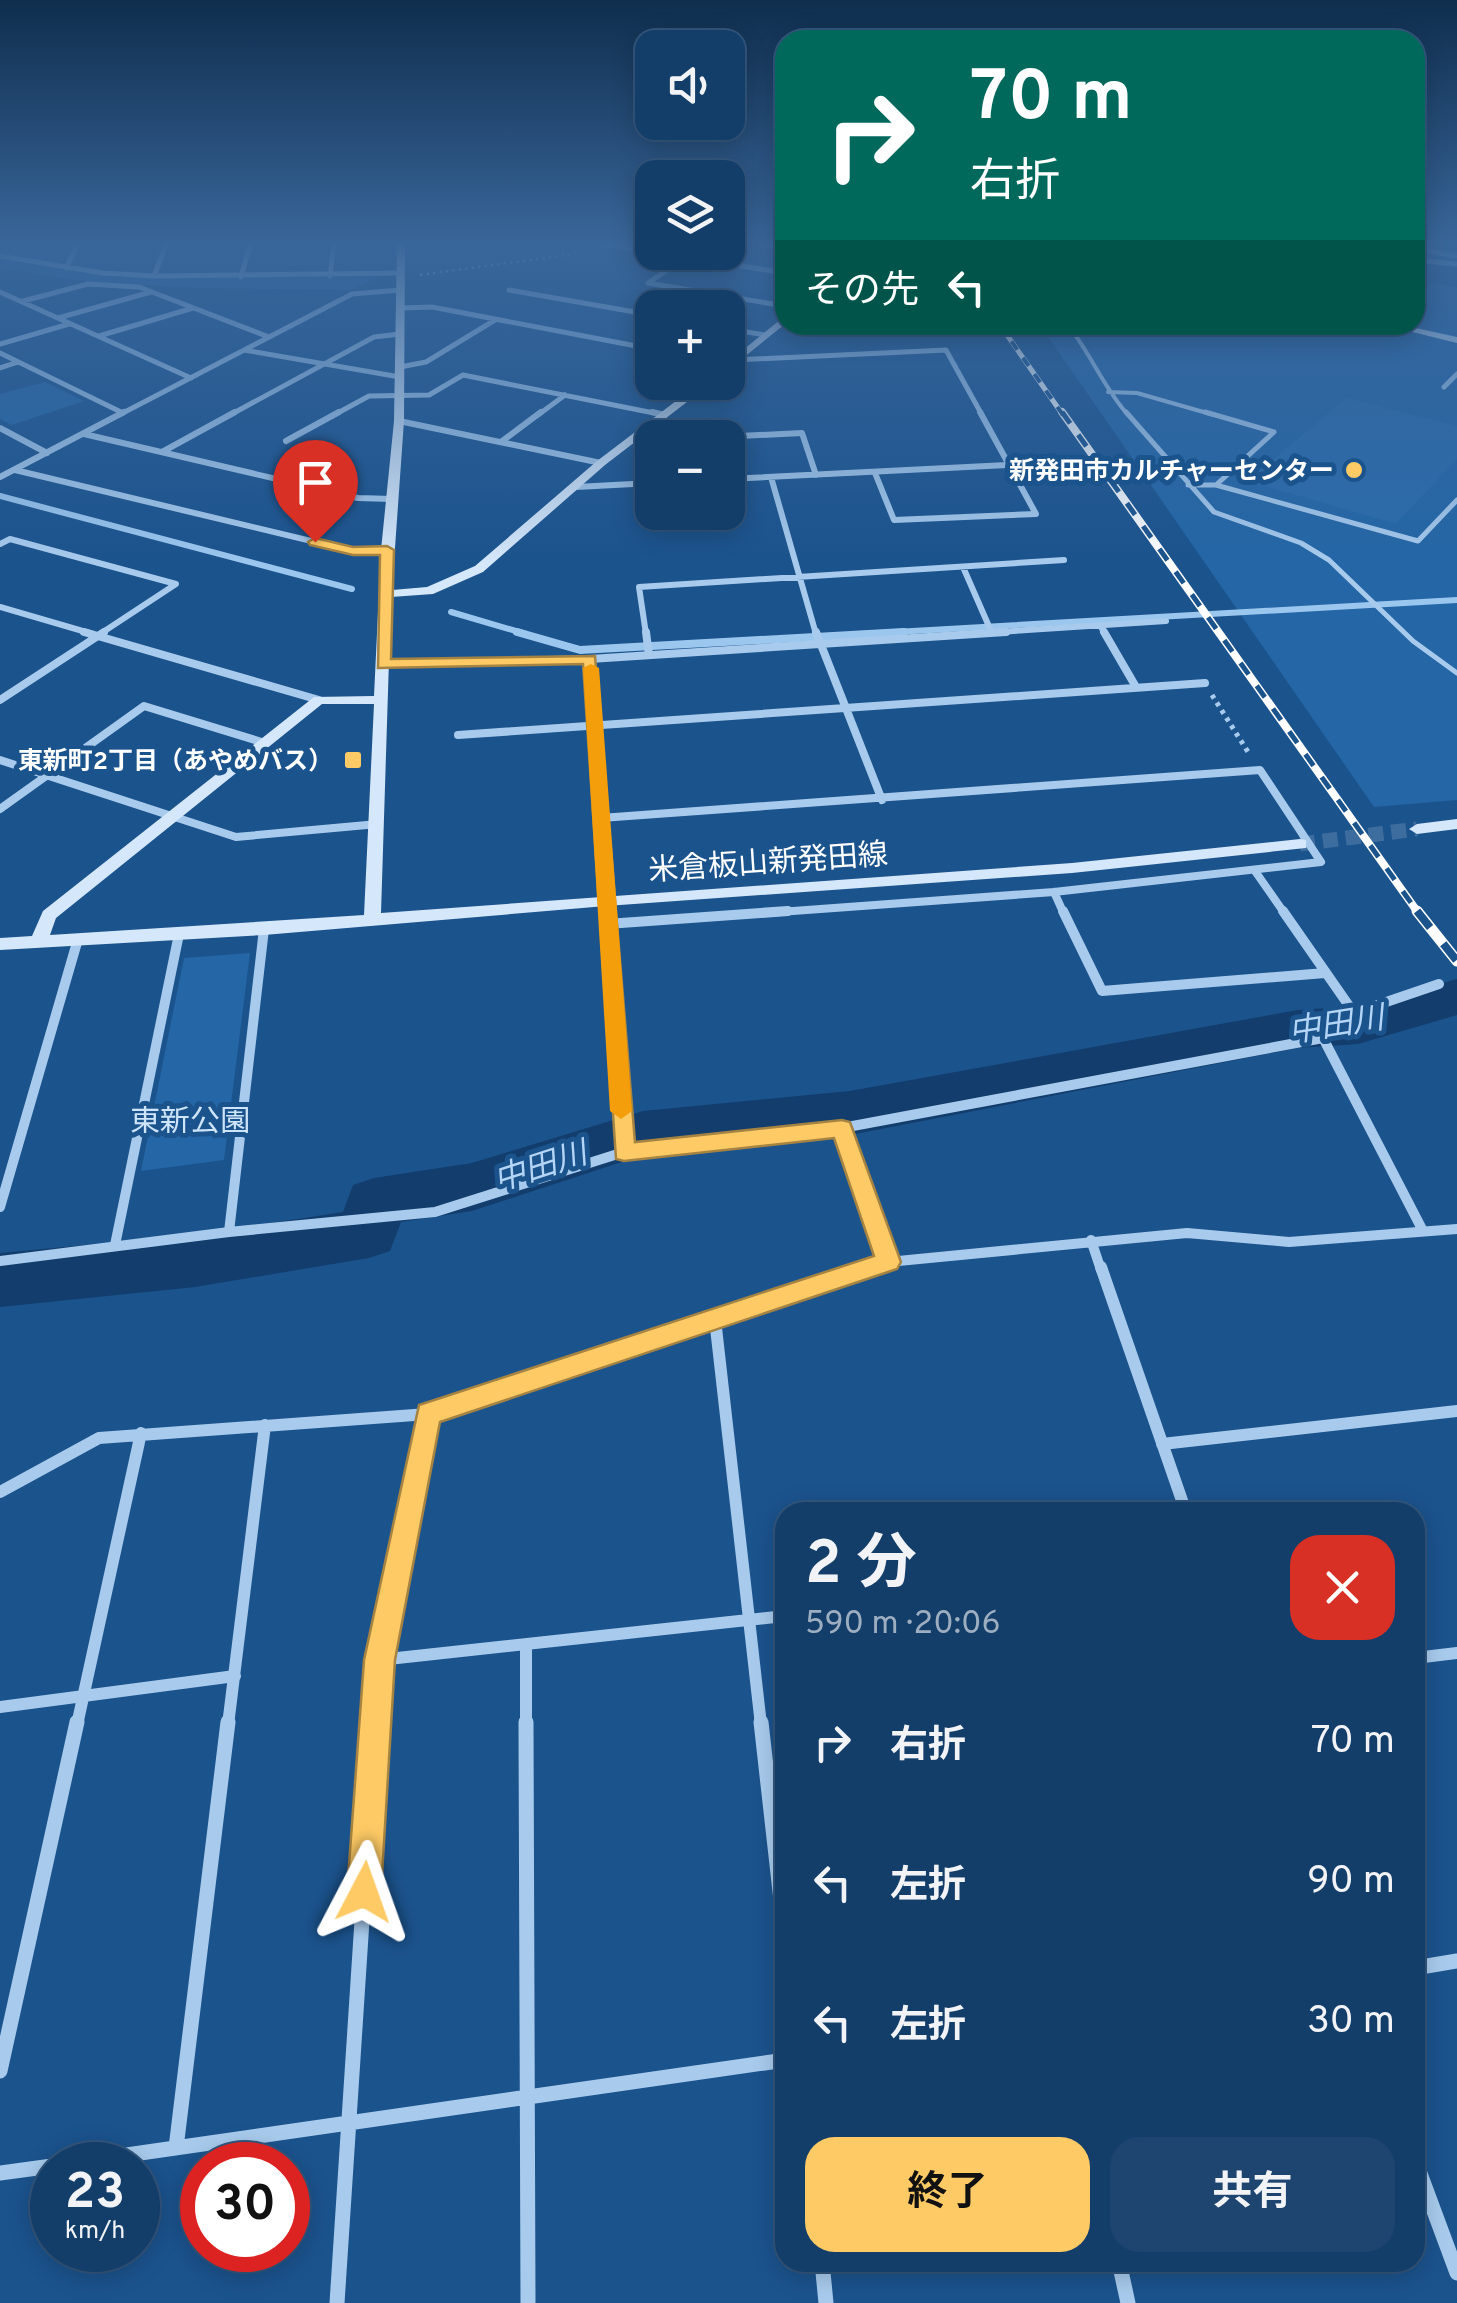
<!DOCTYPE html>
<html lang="ja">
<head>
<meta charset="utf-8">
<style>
	body { margin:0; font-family:Overpass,"Noto Sans JP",sans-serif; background:#1d4570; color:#f1f3f6; height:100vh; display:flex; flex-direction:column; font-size:38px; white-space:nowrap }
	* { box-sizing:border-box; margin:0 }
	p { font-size:32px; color:#9daec1 }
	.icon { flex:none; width:55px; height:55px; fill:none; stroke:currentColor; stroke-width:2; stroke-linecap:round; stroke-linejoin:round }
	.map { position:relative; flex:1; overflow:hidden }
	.sheet { position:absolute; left:775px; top:1502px; width:650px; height:770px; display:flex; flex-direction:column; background:#143e6a; border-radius:30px; box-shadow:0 5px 25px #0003,0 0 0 2px #33577e }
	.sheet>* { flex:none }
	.hud { position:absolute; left:775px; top:30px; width:650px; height:305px; border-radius:30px; box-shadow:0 5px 25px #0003,0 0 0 2px #33577e; background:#00695c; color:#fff; overflow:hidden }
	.tools { position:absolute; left:635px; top:30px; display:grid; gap:20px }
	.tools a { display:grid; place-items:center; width:110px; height:110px; border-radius:20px; background:#143e6a; box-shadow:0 5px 25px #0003,0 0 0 2px #33577e; font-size:50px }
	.speed { position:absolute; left:30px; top:2142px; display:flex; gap:20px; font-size:50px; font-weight:700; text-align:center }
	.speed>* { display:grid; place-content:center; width:130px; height:130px; border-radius:50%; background:#143e6a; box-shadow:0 5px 25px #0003,0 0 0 2px #33577e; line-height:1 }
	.speed small { font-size:25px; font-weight:400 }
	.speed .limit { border:15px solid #d22; background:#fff; color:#111 }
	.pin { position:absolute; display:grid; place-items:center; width:85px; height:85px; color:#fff; margin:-102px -42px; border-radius:50% 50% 50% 0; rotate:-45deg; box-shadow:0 0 10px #0007 }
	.pin .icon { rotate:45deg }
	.me { position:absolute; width:110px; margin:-55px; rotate:4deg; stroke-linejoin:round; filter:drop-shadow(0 0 8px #0008) }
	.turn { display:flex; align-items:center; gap:35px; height:210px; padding:0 30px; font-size:45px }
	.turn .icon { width:130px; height:130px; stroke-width:2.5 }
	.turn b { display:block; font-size:70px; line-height:85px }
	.then { display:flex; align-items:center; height:95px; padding:0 30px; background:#0003; gap:20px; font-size:38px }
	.round { display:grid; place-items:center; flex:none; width:105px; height:105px; border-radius:30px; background:#1d4570 }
	.overview { display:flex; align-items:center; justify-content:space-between; height:170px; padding:0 30px }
	h1 { font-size:60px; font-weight:700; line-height:75px }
	.button { display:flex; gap:20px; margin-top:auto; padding:20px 30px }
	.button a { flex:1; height:115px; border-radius:30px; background:#feca65; color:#111; font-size:40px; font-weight:700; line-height:115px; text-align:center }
	.button a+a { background:#1d4570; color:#f1f3f6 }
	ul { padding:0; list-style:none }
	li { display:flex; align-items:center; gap:30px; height:140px; padding:0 30px }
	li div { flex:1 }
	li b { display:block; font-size:38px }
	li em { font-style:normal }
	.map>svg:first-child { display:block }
	.green { fill:#2466a6 }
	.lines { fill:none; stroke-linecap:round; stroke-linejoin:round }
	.stream-far2 { stroke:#9bc7ef; stroke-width:5 }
	.stream-far1 { stroke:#9bc7ef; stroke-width:6 }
	.stream { stroke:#9bc7ef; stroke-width:8 }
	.river { fill:#123d6c; fill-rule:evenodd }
	.building { fill:#2a6bab }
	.secondary-tunnel { stroke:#3d6d9e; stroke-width:15; stroke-dasharray:15 8; stroke-linecap:butt }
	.path-far1 { stroke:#a8cbed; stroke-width:2.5; stroke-dasharray:2.5 4; stroke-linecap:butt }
	.path { stroke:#a8cbed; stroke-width:5; stroke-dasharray:4 5; stroke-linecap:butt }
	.lane-far1 { stroke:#a8cbed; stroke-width:4 }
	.lane { stroke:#a8cbed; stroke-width:5 }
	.street-far5 { stroke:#a8cbed; stroke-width:5 }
	.street-far4 { stroke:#a8cbed; stroke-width:6 }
	.street-far3 { stroke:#a8cbed; stroke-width:8 }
	.street-far2 { stroke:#a8cbed; stroke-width:10 }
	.street-far1 { stroke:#a8cbed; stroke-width:12 }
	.street { stroke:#a8cbed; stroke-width:15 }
	.secondary { fill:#d5e7fa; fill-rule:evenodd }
	.rail-far2-casing { stroke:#fff; stroke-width:5 }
	.rail-far1-casing { stroke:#fff; stroke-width:8 }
	.rail-casing { stroke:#fff; stroke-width:11 }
	.rail-far2 { stroke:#1b538d; stroke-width:4; stroke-dasharray:10; stroke-linecap:butt }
	.rail-far1 { stroke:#1b538d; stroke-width:5; stroke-dasharray:14; stroke-linecap:butt }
	.rail { stroke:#1b538d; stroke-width:8; stroke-dasharray:21; stroke-linecap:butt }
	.route { fill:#feca65; stroke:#a58342; stroke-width:2.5 }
	.slow { fill:#f59e0b }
	.poi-dot { fill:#feca65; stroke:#1b538d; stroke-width:4 }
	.labels { text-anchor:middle; stroke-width:10; stroke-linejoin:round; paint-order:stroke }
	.far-poi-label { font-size:25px; font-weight:bold; fill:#fff; stroke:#1b538d; text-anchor:end }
	.street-label { font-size:30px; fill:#fff; stroke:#1b538d }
	.park-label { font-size:30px; fill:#cee4fa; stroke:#1b538d }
	.water-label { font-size:32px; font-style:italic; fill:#b4d5f5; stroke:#1b538d }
</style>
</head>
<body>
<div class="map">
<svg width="1457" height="2303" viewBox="0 0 1457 2303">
	<rect width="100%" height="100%" fill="#1b538d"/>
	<path class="green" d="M0,242H72L61,263L0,253Z
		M0,259L122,277L380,276L351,290L207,288L96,283L0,268Z
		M1415,279L1457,288V800L1374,807L1040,325H1415Z
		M45,382L84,401L12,425L0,419V394Z
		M250,953L224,1160L141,1171L184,958Z"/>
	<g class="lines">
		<path class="stream-far2" d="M1415,249L1457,256"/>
		<path class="stream-far1" d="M0,496L352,589
			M451,612L526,634
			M860,634L1457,600"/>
		<path class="stream" d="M517,632L580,650L904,632"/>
		<path class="river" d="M1457,979V1015L1358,1044L1298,1048L850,1135L643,1155L472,1211L401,1222L390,1251L369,1258L195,1287L0,1307V1253L195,1235L343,1212L353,1185L374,1178L472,1163L643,1111L850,1091L1298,1010L1358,1006Z"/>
	</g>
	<path class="building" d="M1346,398L1457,426V459L1396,524L1248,481Z"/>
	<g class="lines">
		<path class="secondary-tunnel" d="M1300,844L1417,829"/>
		<path class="path-far1" d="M420,275L581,253"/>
		<path class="path" d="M1212,695L1248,752"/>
		<path class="lane-far1" d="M1068,325C1091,354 1103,387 1128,415
			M1108,392L1137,393L1214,415"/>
		<path class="lane" d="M1126,412L1214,512L1301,543L1329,560L1413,641L1457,673
			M1205,412L1274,432L1216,485L1418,541L1457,500
			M1188,485H1216"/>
		<path class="street-far5" d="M591,242L785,273
			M751,242L785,247
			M0,256L103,273L154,276L401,273
			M684,259L648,283L785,306
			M1415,260L1457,264
			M66,268L79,242
			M154,276L167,242
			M330,276L334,242
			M241,277L251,242
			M509,290L652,315
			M0,292L191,378
			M23,301L88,284L139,287L269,337
			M401,308L432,307L652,349
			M58,318L151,292
			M728,329L765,335
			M99,336L193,308
			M0,344L69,324
			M244,350L400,377
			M0,353L123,413
			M734,360L946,350L982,415
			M400,367L426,362L495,320
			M0,368L18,362
			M1444,387L1457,374
			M119,415L352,294L401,290
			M230,415L374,337L400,334
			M334,415L369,396L429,395L463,375L664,415
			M538,415L565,395"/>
		<path class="street-far4" d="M652,412L665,415
			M399,421L601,463
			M0,428L47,453
			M84,434L358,498L392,499
			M699,438L802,433L816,475
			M286,441L339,412
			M630,441L652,440
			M501,442L541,412
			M162,452L235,412
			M15,470L353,551L387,550
			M875,473L894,520L1036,514L980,412
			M0,477L124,412
			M771,477L816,634
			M728,479L1007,465
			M576,487L652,483
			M0,544L10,539L176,584L100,634
			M963,567L991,631
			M0,607L93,634
			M1100,625L1105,634
			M646,634L639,587L1064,560
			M968,634L1166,621"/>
		<path class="street-far3" d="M84,632L319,700
			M646,632L649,655
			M816,632L882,800
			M1104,632L1136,687
			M590,659L608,914
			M384,664L590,659L1006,632
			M0,700L104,632
			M458,735L1205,683
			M0,760L236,837L378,824
			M0,809L144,706L265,743
			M601,818L1260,770L1321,862L1054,892L753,914
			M1255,871L1285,914
			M1054,892L1064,914"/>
		<path class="street-far2" d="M607,911L624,1152
			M1063,911L1102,991L1325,973
			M1283,911L1354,1013
			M607,924L788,911
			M1323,1038L1423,1231
			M842,1128L888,1262
			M0,1207L78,939
			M229,1232L264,929
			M1091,1240L1101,1270
			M115,1245L179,934
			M0,1261L229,1232L435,1212L624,1152L842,1128L1323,1038L1354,1013L1439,984
			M864,1270L888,1262L1187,1233L1289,1242L1457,1229"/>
		<path class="street-far1" d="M1101,1267L1186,1512
			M715,1319L761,1725
			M1162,1444L1457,1411
			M0,1492L99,1438L428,1414L871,1267
			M526,1645V1725
			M1415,1658L1457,1653
			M379,1660L785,1616
			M0,1707L235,1676
			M77,1725L141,1433
			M228,1725L265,1425
			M375,1725L379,1660L428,1414"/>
		<path class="street" d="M526,1722L528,2303
			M761,1722L785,1936
			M1415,1968L1457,1961
			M0,2071L77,1722
			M176,2148L228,1722
			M1415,2160L1457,2273
			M57,2165L785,2060
			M0,2173L52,2166
			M822,2262L826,2303
			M1119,2262L1128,2303
			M337,2303L375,1722"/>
		<path class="secondary" d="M397,242H405L404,421L392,590L427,587L475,566L597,461L701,382H713L605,465L483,572L433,594L391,597L381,913L1072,863L1300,839L1306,840V848L1072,873L606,906L264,935L0,950V938L32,936L43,911L314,697L374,696L381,550L394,421ZM322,704H374L364,915L50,935L56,918Z
			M785,316V324L728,370V362Z
			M1384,325H1402L1457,337V343Z
			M1457,819V829L1417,834L1409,829L1417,824Z"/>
		<defs>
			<path id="rail-far2" d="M1000,325L1063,415"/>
			<path id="rail-far1" d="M1062,412L1419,914"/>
			<path id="rail" d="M1417,911L1457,961"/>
		</defs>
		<use href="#rail-far2" class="rail-far2-casing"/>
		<use href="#rail-far1" class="rail-far1-casing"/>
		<use href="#rail" class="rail-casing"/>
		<use href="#rail-far2" class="rail-far2"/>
		<use href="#rail-far1" class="rail-far1"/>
		<use href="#rail" class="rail"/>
	</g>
	<linearGradient id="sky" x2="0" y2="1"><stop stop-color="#0f2e4e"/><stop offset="0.43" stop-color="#39669a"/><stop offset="1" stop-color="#39669a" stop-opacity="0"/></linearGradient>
	<rect width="1457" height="564" fill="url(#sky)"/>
	<path class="route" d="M315,538L353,547L387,546L394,550L391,659L595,656L635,1142L842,1120L850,1122L901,1262L897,1269L888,1272L440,1422L395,1660L381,1892L376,1903L364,1908L352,1903L347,1892L364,1660L419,1405L874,1256L834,1138L624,1161L616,1159L583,664L378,668L380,555H353L310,545L308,542Z"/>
	<path class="slow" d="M591,664L599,668L632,1111L621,1119L610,1111L583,668Z"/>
	<g class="poi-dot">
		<circle cx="1354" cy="470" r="10"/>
		<rect x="343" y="750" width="20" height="20" rx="5"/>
	</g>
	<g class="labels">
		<g class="far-poi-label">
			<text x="1334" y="479">新発田市カルチャーセンター</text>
			<text x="333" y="769">東新町2丁目（あやめバス）</text>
		</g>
		<g class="street-label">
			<text transform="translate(768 862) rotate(-4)" y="10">米倉板山新発田線</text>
		</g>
		<g class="park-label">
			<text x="190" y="1131">東新公園</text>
		</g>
		<g class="water-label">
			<text transform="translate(1336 1024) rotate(-9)" y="11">中田川</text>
			<text transform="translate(540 1166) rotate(-18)" y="11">中田川</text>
		</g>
	</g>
</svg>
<div class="tools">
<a><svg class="icon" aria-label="sound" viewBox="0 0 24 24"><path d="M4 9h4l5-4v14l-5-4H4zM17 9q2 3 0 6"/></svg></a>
<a><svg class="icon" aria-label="layers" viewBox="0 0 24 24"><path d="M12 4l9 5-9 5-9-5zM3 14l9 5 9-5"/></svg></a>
<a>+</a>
<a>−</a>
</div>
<div class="speed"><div>23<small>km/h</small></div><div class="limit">30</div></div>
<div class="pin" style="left:315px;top:542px;background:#d93025"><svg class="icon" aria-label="arrive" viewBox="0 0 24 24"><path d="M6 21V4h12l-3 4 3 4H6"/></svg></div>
<svg class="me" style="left:364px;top:1892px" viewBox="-20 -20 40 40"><path d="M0-17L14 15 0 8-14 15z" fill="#feca65" stroke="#fff" stroke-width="4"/></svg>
<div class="hud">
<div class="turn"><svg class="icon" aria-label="right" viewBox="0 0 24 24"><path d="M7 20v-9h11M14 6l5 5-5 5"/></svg><div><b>70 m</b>右折</div></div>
<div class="then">その先<svg class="icon" aria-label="left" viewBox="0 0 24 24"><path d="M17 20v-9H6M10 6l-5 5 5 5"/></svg></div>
</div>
<section class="sheet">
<div class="overview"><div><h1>2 分</h1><p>590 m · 20:06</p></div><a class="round" style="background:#d93025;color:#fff"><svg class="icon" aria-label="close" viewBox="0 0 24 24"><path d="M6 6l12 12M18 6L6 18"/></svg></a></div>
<ul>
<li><svg class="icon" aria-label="right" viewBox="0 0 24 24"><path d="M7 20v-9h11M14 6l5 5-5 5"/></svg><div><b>右折</b></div><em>70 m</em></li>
<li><svg class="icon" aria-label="left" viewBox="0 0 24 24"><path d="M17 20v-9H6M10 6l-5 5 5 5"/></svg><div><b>左折</b></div><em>90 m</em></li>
<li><svg class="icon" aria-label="left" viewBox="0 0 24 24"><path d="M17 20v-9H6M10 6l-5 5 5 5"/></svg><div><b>左折</b></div><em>30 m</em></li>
</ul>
<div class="button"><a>終了</a><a>共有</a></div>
</section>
</div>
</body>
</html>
